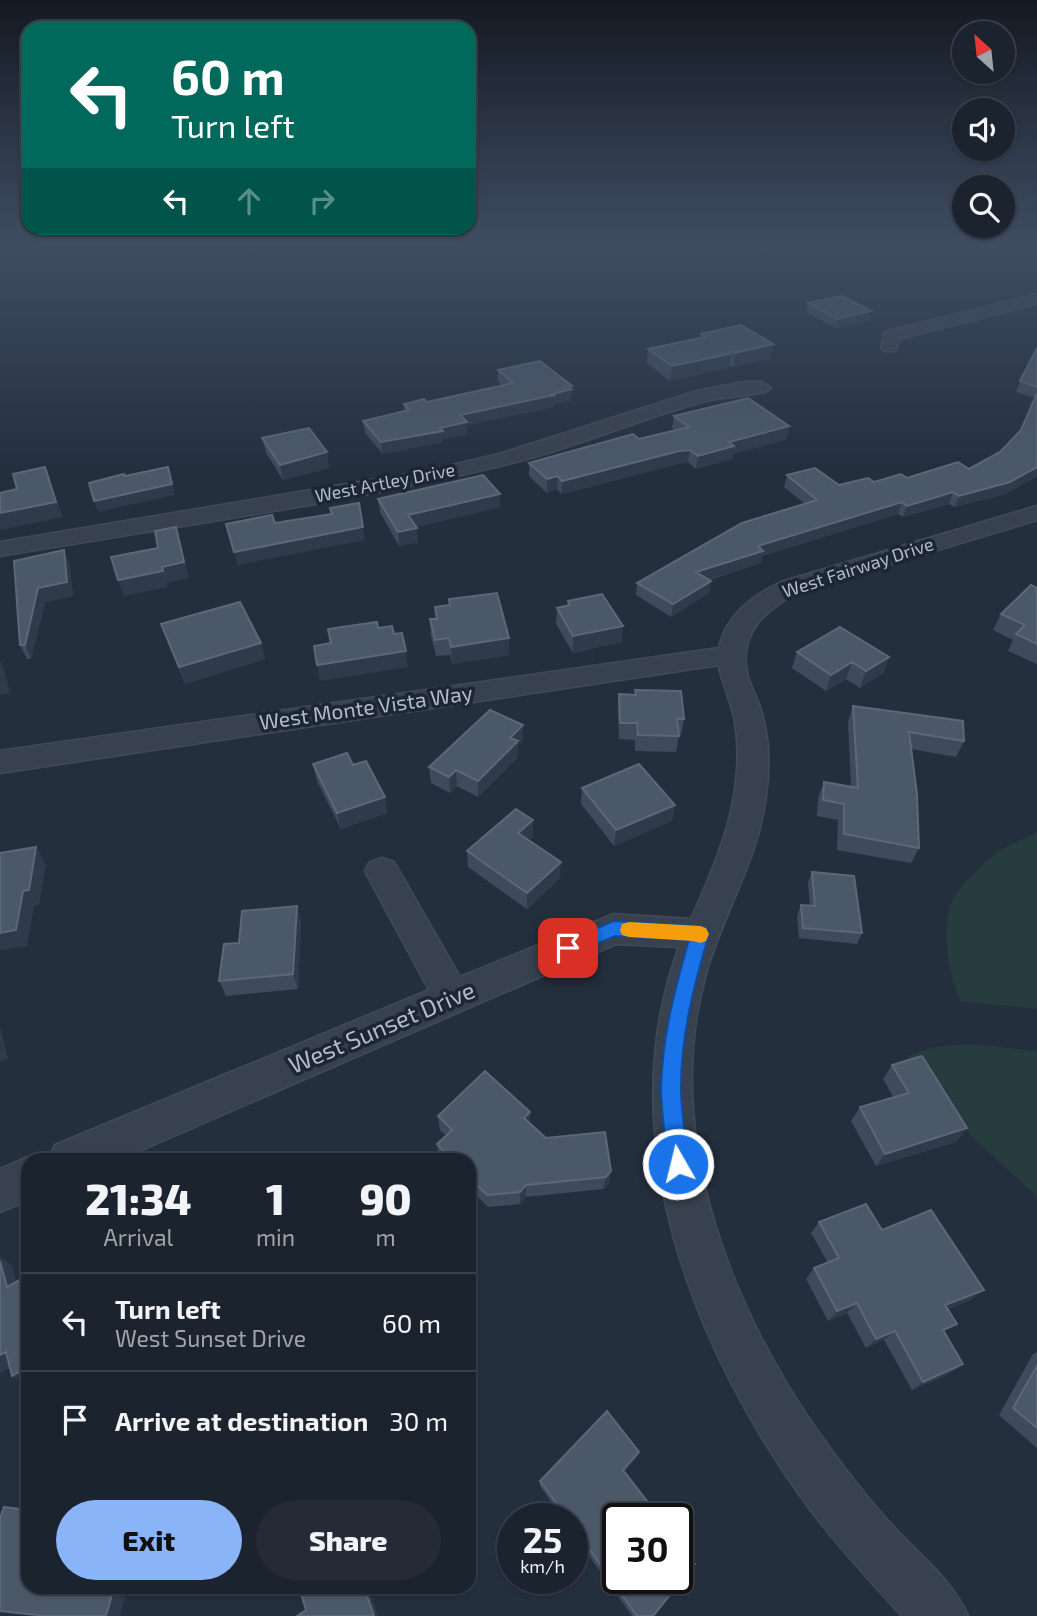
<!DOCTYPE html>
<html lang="en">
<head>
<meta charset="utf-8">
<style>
	body { margin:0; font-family:"Exo 2",sans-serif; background:#242b36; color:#f1f3f6; height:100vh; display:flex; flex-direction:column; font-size:26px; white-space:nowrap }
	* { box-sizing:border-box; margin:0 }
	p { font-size:23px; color:#a0a4aa }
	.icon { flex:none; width:38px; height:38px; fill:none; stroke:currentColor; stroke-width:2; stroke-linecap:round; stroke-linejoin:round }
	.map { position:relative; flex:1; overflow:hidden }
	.drawer { position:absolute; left:21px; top:1153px; width:455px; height:441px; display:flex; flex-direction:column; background:#1b232e; border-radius:21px; box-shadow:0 2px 5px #0004,0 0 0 2px #39404a }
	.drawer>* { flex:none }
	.top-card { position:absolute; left:21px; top:21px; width:455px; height:214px; border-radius:21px; box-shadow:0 2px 5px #0004,0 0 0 2px #39404a; background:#00695c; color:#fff; overflow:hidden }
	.needle { width:46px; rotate:333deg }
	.controls { position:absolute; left:952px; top:21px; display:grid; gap:14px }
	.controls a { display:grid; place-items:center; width:63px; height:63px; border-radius:50%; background:#1b232e; box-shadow:0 2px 5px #0004,0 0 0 2px #39404a; font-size:35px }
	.speed { position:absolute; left:497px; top:1503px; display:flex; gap:14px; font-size:35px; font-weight:700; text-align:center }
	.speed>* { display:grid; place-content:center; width:91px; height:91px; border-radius:50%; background:#1b232e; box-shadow:0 2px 5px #0004,0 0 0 2px #39404a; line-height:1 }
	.speed small { font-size:18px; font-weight:400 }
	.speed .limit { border:4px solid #111; border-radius:10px; background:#fff; color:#111 }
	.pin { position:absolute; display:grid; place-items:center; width:60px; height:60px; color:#fff; margin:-30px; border-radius:14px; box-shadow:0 4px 10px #0006 }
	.me { position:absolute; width:77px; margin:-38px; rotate:352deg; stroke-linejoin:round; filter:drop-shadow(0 0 5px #0008) }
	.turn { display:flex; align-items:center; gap:24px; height:147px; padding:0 35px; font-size:32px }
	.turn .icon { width:91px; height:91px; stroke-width:2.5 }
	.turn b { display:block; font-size:49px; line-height:60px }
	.lanes { display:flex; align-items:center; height:66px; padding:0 35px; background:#0003; justify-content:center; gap:35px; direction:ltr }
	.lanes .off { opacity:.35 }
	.eta { display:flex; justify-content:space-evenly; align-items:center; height:119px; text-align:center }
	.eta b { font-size:42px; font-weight:800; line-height:49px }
	.button { display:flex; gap:14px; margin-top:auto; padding:14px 35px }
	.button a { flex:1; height:80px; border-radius:42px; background:#8ab4f8; color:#111; font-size:28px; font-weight:800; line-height:80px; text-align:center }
	.button a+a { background:#242b36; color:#f1f3f6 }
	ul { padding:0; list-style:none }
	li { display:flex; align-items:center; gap:21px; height:98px; padding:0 35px; border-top:2px solid #39404a }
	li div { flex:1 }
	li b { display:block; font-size:26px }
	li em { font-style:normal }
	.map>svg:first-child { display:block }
	.green { fill:#263c3f }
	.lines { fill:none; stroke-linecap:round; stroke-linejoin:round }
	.minor-casing { stroke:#414a57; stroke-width:3 }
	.minor { fill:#38414e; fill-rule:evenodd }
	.wall { fill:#3f4b5c }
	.shaded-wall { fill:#2f3b4b }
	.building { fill:#4b5868; stroke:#5c6777; stroke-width:2 }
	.route { fill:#1a73e8; stroke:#114b97; stroke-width:2 }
	.slow { fill:#f59e0b }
	.labels { text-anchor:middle; stroke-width:7; stroke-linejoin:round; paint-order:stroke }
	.far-street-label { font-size:18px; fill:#b4bcc9; stroke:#1d2633 }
	.street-label { font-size:21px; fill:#b4bcc9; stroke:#1d2633 }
	.near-street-label { font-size:24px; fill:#b4bcc9; stroke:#1d2633 }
</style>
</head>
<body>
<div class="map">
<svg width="1037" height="1616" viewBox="0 0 1037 1616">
	<rect width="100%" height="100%" fill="#242f3e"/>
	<path class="green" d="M1037,832V1009L960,1001C949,974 941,932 951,904C957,888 984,862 998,852C1010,844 1025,839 1037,832Z
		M971,1044L1037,1051V1196L973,1138L907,1056L935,1047Z"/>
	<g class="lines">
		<defs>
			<path id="minor" d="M1037,294V304L899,339L896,351H884L881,347L885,332Z
				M744,382H762L771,388C765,396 719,397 706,401C638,419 573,449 504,465C339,505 168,527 0,556V542L431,470L499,454L697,391Z
				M1037,506V520L799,592C764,610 737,635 748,677C752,690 759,701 762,714C769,739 770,769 766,795C759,859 723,913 706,974C663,1126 725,1294 810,1420C835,1456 861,1491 891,1524C917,1553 953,1580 968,1616H902C871,1582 840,1549 812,1512C696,1356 608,1139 679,947L616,944L118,1160H49L55,1145L429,990L365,871L370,862L382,858L394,862L460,977L614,914L691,919C720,855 746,793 735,722C732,703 722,685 719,665L0,773V751L719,648C726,615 752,596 781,582Z
				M28,1157L37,1160H28V1200L0,1212V1169Z"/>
		</defs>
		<use href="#minor" class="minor-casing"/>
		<use href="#minor" class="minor"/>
	</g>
	<path class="wall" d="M808,303L869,321L836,328L806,312Z
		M701,334L773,344L770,358L733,367L729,365L727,368L670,381L647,363L648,349L700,338Z
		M1037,348V476L1005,494L955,507L949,504L903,517L898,514L762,556L761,563L709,580L711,581L709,593L671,617L636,595L637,583L804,503L784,487L787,475L839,485L874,482L969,469L1000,452L1021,430L1035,398L1016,392L1020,381Z
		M498,370L572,386L571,400L554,404V407L467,425V434L443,439V442L383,454L365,433L363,421L404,411V404L427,402L503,386L498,381Z
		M674,416L787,439L733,454L732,459L696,469L688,462L678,464L562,494L557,489L547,493L529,476V463L675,430L672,428Z
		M262,438L327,452L329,468L283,480L266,453Z
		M500,494V507L416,527L418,542L399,546L380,512L378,499Z
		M14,561L69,563L73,596L45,602L31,659H27L20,645Z
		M1037,588V664L1008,651L1013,640L993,630L1001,614Z
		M449,599L509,638V655L452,664L450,655L436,656L431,636L430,619H436L435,607L449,605Z
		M568,601L622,642L573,653L556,624L557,608L567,606Z
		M161,624L265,659L185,684Z
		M797,652L889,657L883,673L860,688L846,679L826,691L792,668Z
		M635,690L684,719L681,735L679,736L676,752L635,751V740L619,739L618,711L619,694L635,695Z
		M853,706L964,741L956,757L911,749L919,848L911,863L837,850L838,820L817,816L818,798L824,782L851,786L848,722Z
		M523,741L518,745V757L478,797L457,786L450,793L431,783L429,767Z
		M313,764L353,765L385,797L387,813L341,829L317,781Z
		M582,788L672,821L614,846L581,804Z
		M533,837L529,840L560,878L527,909L468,867L467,851Z
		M812,872L862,933L857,944L799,938L797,916L801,905L810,906L808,883Z
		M301,922L298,989L226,996L219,981L239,943Z
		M892,1065L967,1128L956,1142L876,1166L851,1121L860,1107L894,1098L883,1079Z
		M530,1112V1124L546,1138L605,1132L609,1183L603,1189L526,1197L520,1204L488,1207L469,1188V1160H441L439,1157L437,1144L446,1135L440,1130L438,1116Z
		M819,1222L882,1230L971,1300L948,1309L945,1333L951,1373L912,1390L884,1340L866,1348L847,1313L828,1321L806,1279L814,1268L828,1263L811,1233Z
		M1037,1352V1448L999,1415L1033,1354Z
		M639,1452L636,1458L624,1472L653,1616H632L572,1532V1519H563L540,1486V1481Z"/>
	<path class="shaded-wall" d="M871,311L869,321L836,328L838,319Z
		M773,344L770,358L733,367L735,353Z
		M732,351L729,365L727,368L670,381L672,366Z
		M572,386L571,400L554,404V407L467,425V434L443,439V442L383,454L381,442L460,415L552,394Z
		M789,426L787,439L733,454L732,459L696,469L698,456L729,442Z
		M690,450L688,462L678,464L562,494V481L679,451Z
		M327,452L329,468L283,480L280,465Z
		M45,467L63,517L0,530V513Z
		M168,467L175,495L98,512L94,501Z
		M1037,467V476L1005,494L955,507L959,496Z
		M558,476L557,489L547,493V479Z
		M953,492L949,504L903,517L907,506Z
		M500,494V507L410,528L408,515Z
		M902,502L898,514L762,556L761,563L694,584L696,572L758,546Z
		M176,527L181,543L189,578L167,583L168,587L124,596L118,580L162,567Z
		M363,527L365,540L238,565L234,552Z
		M417,528L418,542L399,546L398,532Z
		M64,550L69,563L73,596L45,602L31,659L25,645L38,588Z
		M711,581L709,593L671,617L673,604Z
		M623,626L622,642L573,653V636Z
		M509,638V655L452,664L451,647Z
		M261,643L265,659L185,684L179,667Z
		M406,651L408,667L320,681L317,665Z
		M889,657L883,673L860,688L866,671Z
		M0,660L4,669L10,693L0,695Z
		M852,662L846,679L826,691L831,675Z
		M523,725V741L518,745V757L478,797V781L510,738Z
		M456,770L457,786L450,793L449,777Z
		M385,797L387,813L341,829L337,813Z
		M675,805L672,821L614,846L616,830Z
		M533,820V837L518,849V833Z
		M36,847L46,864L39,905L34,906L27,946L0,950V933Z
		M561,862L560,878L527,909V893Z
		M297,906L301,922L298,989L293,974Z
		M0,1026L8,1059L0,1062Z
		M530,1112V1126L524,1118Z
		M967,1128L956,1142L876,1166L885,1154Z
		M611,1171L609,1183L603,1189L606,1177Z
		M526,1185V1197L520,1204V1192Z
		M0,1256L12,1266L21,1298L7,1287L0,1261Z
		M984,1290L971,1300L934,1314L945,1305Z
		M857,1303L847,1313L828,1321L837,1311Z
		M895,1331L884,1340L866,1348L876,1339Z
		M6,1352L21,1361L0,1373V1355Z
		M963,1364L951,1373L912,1390L923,1382Z
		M28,1366V1383L27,1384L12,1376Z
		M639,1452L636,1458L620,1476L623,1470Z
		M114,1587H128L120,1616H106Z
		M364,1587H368L378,1616H374Z"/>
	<path class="building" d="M842,296L871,311L838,319L808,303Z
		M741,325L773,344L735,353L732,351L729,354L672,366L648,349L705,337L701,334Z
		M1037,348V387L1020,381Z
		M540,361L572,386L569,387L572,389L552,394L554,395L460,415L467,422L440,428L443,431L381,442L363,421L409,410L404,404L424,399L427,402L513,383L498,370Z
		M1037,393V467L1010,482L959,496L953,492L907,506L902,502L758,546L763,551L696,572L711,581L673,604L637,583L742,523L817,500L787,475L815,468L839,485L868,478L874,482L901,474L907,478L958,462L969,469L1000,452L1021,430Z
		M748,398L789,426L729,442L734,446L698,456L690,450L679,451L562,481L558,476L547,479L529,463L633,434L639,439L689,427L674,416Z
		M309,428L327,452L280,465L262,438Z
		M45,467L56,502L0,513V493L17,489L13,474Z
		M168,467L172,484L94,501L89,483L124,474L125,476Z
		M483,475L500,494L408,515L417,528L398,532L378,499Z
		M359,503L363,527L234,552L226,524L272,515L275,523L332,514L330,508Z
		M176,527L184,562L162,567L163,571L118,580L111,557L158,548L155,531Z
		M64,550L67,582L38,588L25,645H20L14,561Z
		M1031,585L1037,588V644L1016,634L1025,625L1001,614Z
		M497,593L509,638L451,647L449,638L435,640L430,619H437L435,607L450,605L449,599Z
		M602,594L623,626L573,636L557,608L570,605L568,601Z
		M240,602L261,643L179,667L161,624Z
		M377,622L378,628L392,626L394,634L402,633L406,651L317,665L314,646L331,643L328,629Z
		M840,627L889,657L866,671L852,662L831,675L797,652Z
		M635,690L681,691L684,719H677L679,736L638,735L637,723H620L619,694L636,695Z
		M853,706L963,721L964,741L909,732L917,794L919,848L844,834V804L823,800L824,782L858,788Z
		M490,710L523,725L510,738L518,741L478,781L456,770L449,777L429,767Z
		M347,753L353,765L366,761L385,797L337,813L313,764Z
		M639,764L675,805L616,830L582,788Z
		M516,809L533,820L518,833L561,862L527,893L467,851Z
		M36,847L29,890L23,891L16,930L0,933V853Z
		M812,872L854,876L862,933L803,928L801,905L815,906Z
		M297,906L293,974L219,981L224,944L239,943L242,911Z
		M922,1056L967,1128L885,1154L860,1107L909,1093L892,1065Z
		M485,1071L530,1112L524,1118L546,1138L605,1132L611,1171L606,1177L526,1185L520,1192L487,1195L469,1177V1160H452L437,1144L452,1130L438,1116Z
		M866,1204L882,1230L931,1210L984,1290L945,1305L957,1324L943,1330L963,1364L923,1382L895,1331L876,1339L857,1303L837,1311L814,1268L839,1258L819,1222Z
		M0,1261L7,1287L28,1275V1366L12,1376L6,1352L0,1355Z
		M1037,1366V1428L1013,1408Z
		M607,1411L639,1452L623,1470L661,1519H618V1578H677V1541L695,1564L653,1616H637L572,1525V1519H568L540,1481Z
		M4,1507L28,1510V1587H114L106,1616H46L0,1611V1518Z
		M299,1587H364L374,1616H297L306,1610Z"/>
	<linearGradient id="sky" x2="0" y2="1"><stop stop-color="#141a22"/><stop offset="0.52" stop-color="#3f4d63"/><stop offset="1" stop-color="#3f4d63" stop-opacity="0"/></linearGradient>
	<rect width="1037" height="470" fill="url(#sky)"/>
	<path class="route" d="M614,921L700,926L706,928L709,934C694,985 681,1035 681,1088C681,1113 686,1139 689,1164L686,1172L678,1175L671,1172L668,1164C666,1139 661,1113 661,1089C662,1037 675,989 689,940L615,936L568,956L561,954L559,948L561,943Z"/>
	<path class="slow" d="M629,922L700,926L706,928L709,934L706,941L700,943L693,941L629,937L622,935L620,930L622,924Z"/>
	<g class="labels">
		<g class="far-street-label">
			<text transform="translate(385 483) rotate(-11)" y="6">West Artley Drive</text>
			<text transform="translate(858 568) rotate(-18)" y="6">West Fairway Drive</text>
		</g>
		<g class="street-label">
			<text transform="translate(366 708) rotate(-8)" y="7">West Monte Vista Way</text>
		</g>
		<g class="near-street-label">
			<text transform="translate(382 1028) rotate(-23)" y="8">West Sunset Drive</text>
		</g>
	</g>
</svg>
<div class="controls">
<a><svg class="needle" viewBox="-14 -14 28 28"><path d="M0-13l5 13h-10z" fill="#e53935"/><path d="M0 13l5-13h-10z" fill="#a0a4aa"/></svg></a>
<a><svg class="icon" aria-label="sound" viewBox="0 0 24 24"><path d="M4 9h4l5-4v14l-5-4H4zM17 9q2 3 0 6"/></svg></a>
<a><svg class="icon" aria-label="search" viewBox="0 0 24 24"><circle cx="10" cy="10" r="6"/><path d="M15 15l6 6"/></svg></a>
</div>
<div class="speed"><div>25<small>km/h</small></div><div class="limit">30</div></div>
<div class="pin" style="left:568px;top:948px;background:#d93025"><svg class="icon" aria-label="arrive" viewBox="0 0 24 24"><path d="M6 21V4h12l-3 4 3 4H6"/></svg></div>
<svg class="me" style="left:678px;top:1164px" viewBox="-20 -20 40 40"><circle r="17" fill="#1a73e8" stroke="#fff" stroke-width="3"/><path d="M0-11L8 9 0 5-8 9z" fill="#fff"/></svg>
<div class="top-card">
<div class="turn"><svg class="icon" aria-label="left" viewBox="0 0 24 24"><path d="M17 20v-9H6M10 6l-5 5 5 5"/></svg><div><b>60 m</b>Turn left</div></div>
<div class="lanes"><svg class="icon" aria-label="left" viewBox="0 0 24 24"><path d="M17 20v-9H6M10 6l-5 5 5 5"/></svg><svg class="icon off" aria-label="ahead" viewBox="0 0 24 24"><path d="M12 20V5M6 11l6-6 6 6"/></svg><svg class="icon off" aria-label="right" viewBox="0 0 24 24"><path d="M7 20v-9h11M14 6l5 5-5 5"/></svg></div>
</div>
<section class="drawer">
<div class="eta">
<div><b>21:34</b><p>Arrival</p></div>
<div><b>1</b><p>min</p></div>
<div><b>90</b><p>m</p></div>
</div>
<ul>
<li><svg class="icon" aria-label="left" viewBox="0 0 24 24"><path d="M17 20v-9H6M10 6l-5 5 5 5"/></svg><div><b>Turn left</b><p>West Sunset Drive</p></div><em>60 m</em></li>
<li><svg class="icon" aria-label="arrive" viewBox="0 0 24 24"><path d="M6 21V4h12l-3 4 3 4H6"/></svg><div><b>Arrive at destination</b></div><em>30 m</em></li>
</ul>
<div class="button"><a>Exit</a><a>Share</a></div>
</section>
</div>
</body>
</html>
